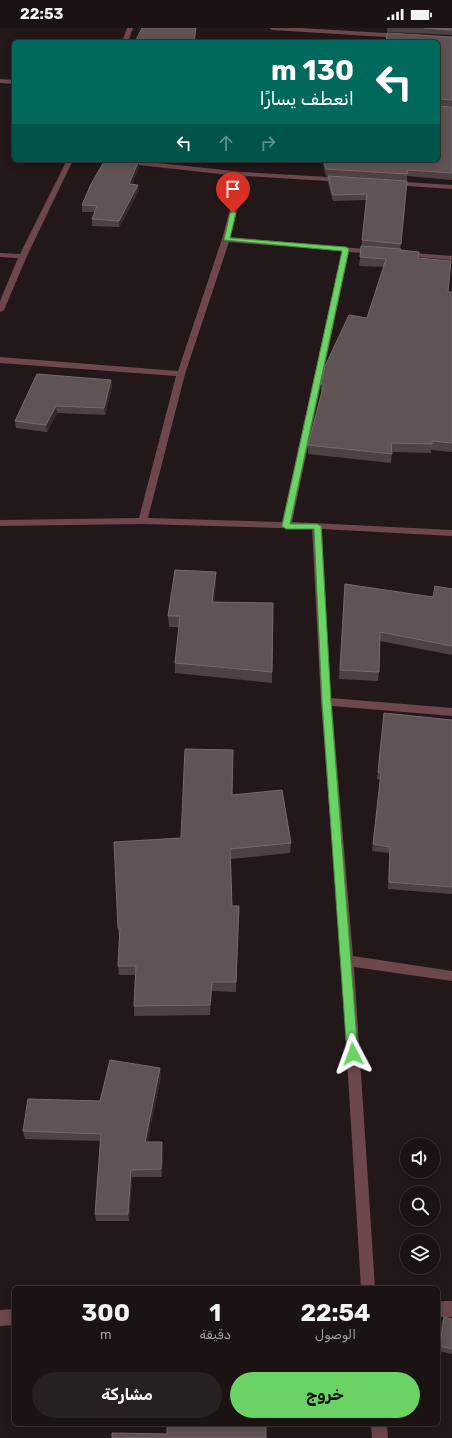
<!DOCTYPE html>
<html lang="ar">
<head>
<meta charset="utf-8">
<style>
	body { margin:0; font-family:Rubik,"Noto Sans Arabic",sans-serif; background:#272021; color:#f1f3f6; direction:rtl; height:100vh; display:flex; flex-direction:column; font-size:15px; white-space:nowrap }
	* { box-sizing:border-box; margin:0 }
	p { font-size:13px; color:#9f9ea0 }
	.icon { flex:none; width:22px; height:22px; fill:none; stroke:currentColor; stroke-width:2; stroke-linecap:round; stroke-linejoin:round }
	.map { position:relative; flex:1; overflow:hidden; direction:ltr }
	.side { position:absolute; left:12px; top:1258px; width:428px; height:140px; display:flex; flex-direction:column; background:#1a1213; border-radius:6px; box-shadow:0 2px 10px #0003,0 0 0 1px #383233; direction:rtl }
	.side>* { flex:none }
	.hud { position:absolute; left:12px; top:12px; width:428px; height:122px; border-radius:6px; box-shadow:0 2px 10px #0003,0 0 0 1px #383233; direction:rtl; background:#00695c; color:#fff; overflow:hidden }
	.tools { position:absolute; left:400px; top:1110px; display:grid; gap:8px }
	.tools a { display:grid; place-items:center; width:40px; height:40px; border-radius:50%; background:#1a1213; box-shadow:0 2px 10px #0003,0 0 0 1px #383233; font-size:20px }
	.pin { position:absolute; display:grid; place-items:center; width:34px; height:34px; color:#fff; margin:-41px -17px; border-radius:50% 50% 50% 0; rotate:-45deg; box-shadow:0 0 4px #0007 }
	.pin .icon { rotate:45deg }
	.me { position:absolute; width:44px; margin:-22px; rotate:356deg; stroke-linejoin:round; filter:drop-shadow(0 0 3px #0008) }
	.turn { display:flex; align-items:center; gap:14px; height:84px; padding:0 20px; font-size:18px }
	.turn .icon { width:52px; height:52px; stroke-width:2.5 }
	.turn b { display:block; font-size:28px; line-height:34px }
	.lanes { display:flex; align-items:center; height:38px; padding:0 20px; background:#0003; justify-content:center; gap:20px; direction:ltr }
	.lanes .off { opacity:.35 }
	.eta { display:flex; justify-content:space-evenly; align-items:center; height:68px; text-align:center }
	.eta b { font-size:24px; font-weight:700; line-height:28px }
	.primary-button { display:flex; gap:8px; margin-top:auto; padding:8px 20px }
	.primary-button a { flex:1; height:46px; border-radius:24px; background:#6ad364; color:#111; font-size:16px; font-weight:700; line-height:46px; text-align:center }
	.primary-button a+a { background:#272021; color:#f1f3f6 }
	.status { display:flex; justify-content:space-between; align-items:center; height:28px; padding:0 20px; background:#1a1213; direction:ltr }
	.status svg { height:11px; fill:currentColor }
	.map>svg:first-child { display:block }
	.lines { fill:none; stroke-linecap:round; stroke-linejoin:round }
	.minor { fill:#6d474c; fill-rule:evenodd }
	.wall { fill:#4e4143 }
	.shaded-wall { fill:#36292b }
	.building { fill:#5f5354; stroke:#75696b }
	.route { fill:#6ad364; stroke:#458941 }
</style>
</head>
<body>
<div class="status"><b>22:53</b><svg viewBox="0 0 49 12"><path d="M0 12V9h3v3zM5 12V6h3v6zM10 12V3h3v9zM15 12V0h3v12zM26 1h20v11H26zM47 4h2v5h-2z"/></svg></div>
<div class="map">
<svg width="452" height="1410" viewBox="0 0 452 1410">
	<rect width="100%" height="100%" fill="#231819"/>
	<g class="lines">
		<path class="minor" d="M127,0H133L128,14H122Z
			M269,0H301L401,6L404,8L401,10L272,2Z
			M0,51L14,52V56L0,55Z
			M67,132H73L27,228L4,282L0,284V273L18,230L0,229V225L20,226Z
			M107,132H130L243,144L345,150V154H342L246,148L230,209L376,222L380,224L376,226L349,224L292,494L452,502V508L322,501L331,670L452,680V688L332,678L353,928L452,943V953L354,939L375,1260H361L341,933L321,674L312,501L143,496L0,498V492L139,490L176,348L0,335V329L178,343L222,211L239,148L110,134ZM229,214L342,223L282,494L148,490L185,346Z
			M390,153L452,157V161L393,157L389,155Z
			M402,224L452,228V232L405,228H402Z
			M438,1273H452V1289H438Z
			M14,1281V1297L0,1298V1282Z
			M371,1396H387L388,1410H372Z"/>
	</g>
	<path class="wall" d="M387,0H452V7L387,4Z
		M452,9V78H438V14Z
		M452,79V152L407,148V153L326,148L322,132H438Z
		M139,132V139L132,156L139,163L119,199L92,198V191L94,184H82V177Z
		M328,148L407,153L400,222L419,224L418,230L448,264H452V424L431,422V425L392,424L391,435L308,426V417L321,365V356L367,290L384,239L359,238L367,172L333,173L328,155Z
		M111,352L112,359L105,387L57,385L47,404L16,400L15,393Z
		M216,544V555L214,574L272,644V655L175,645V635L179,599H169L168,588Z
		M452,561V627L380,613L379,644L378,653L339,651L344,565L433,569Z
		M384,685L452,692V866L388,861L389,825L372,823L380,752L377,751Z
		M232,767L291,815L290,825L231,831L232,878H239L236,964L212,963L210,987L134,988V978L135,947H119L118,938L119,909L118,900L181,810Z
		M161,1048L147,1114L163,1122L162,1149H132L129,1193H96L95,1186L100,1113L25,1111L23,1103L100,1073Z
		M444,1289L452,1291V1326L438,1323L442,1294Z"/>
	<path class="shaded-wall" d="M196,0L195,14H194Z
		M139,132V139L129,162V156Z
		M138,157L139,163L119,199V193Z
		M111,352L112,359L105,387L104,380Z
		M56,378L57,385L47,404L46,397Z
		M216,544V555L212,585V574Z
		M212,954V963L210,987V977Z
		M160,1040L161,1048L146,1122L145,1114Z
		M162,1114L163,1122L162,1149L161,1141Z
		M131,1142L132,1149L129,1193L128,1186Z"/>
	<path class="building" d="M142,0H196L194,14H135Z
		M424,0H452V2Z
		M387,5L452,9V72L439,71L438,72V14H386Z
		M438,78L452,79V145L408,142L407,146L326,141L324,132H438Z
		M105,132H139L129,156L138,157L119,193L92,191L97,178L82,177L91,156Z
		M328,148L407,153L401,216L362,212L367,166L333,167Z
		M361,218L401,221L400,222L419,224L418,230L451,233L448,264H452V415L432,413V416L391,415L392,426L308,417L324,356H321L325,338L349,287L367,290L386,231L360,229Z
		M37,346L111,352L104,380L56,378L46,397L15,393Z
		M175,542L216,544L212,574L273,575L272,644L175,635L180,588H168Z
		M345,556L433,569L435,558L452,561V618L380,604L379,644L340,642Z
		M384,685L452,692V859L389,854L390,819L373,816L381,745L378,744Z
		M185,721L233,722L232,767L282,762L291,815L230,821L232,878H239L236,954H212L210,977L134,978L136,938H118L120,900H118L114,814L181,810Z
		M110,1032L160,1040L145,1114H162L161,1141L131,1142L128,1186H95L101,1106L23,1103L28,1071L100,1073Z
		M444,1289L452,1291V1321L440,1318Z
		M167,1396H266V1410H112V1405L167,1406Z"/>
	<path class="route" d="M233,183L236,185L230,210L346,219L349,221L290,496H317L321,498L331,674L358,1026L357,1030L353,1031L349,1030L347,1026L322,674L314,501H286L282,498L342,223L224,212L230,185Z"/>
</svg>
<div class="tools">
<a><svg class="icon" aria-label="sound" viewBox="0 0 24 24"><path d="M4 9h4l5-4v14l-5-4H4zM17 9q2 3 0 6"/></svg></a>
<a><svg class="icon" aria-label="search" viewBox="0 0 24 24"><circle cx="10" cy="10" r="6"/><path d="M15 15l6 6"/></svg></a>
<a><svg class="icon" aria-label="layers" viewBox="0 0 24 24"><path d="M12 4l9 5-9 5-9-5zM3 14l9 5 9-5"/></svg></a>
</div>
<div class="pin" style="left:233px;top:185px;background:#d93025"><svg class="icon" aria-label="arrive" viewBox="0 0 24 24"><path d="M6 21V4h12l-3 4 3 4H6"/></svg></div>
<svg class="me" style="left:353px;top:1026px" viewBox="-20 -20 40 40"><path d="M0-17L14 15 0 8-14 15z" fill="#6ad364" stroke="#fff" stroke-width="4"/></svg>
<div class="hud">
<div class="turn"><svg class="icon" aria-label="left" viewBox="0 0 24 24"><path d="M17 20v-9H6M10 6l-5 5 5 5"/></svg><div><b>130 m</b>انعطف يسارًا</div></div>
<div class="lanes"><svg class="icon" aria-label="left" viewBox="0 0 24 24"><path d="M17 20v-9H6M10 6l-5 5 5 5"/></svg><svg class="icon off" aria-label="ahead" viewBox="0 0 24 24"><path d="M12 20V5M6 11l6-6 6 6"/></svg><svg class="icon off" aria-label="right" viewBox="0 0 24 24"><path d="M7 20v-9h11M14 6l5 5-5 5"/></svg></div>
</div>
<section class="side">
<div class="eta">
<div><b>22:54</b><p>الوصول</p></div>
<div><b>1</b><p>دقيقة</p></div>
<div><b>300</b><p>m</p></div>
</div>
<div class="primary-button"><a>خروج</a><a>مشاركة</a></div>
</section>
</div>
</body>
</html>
